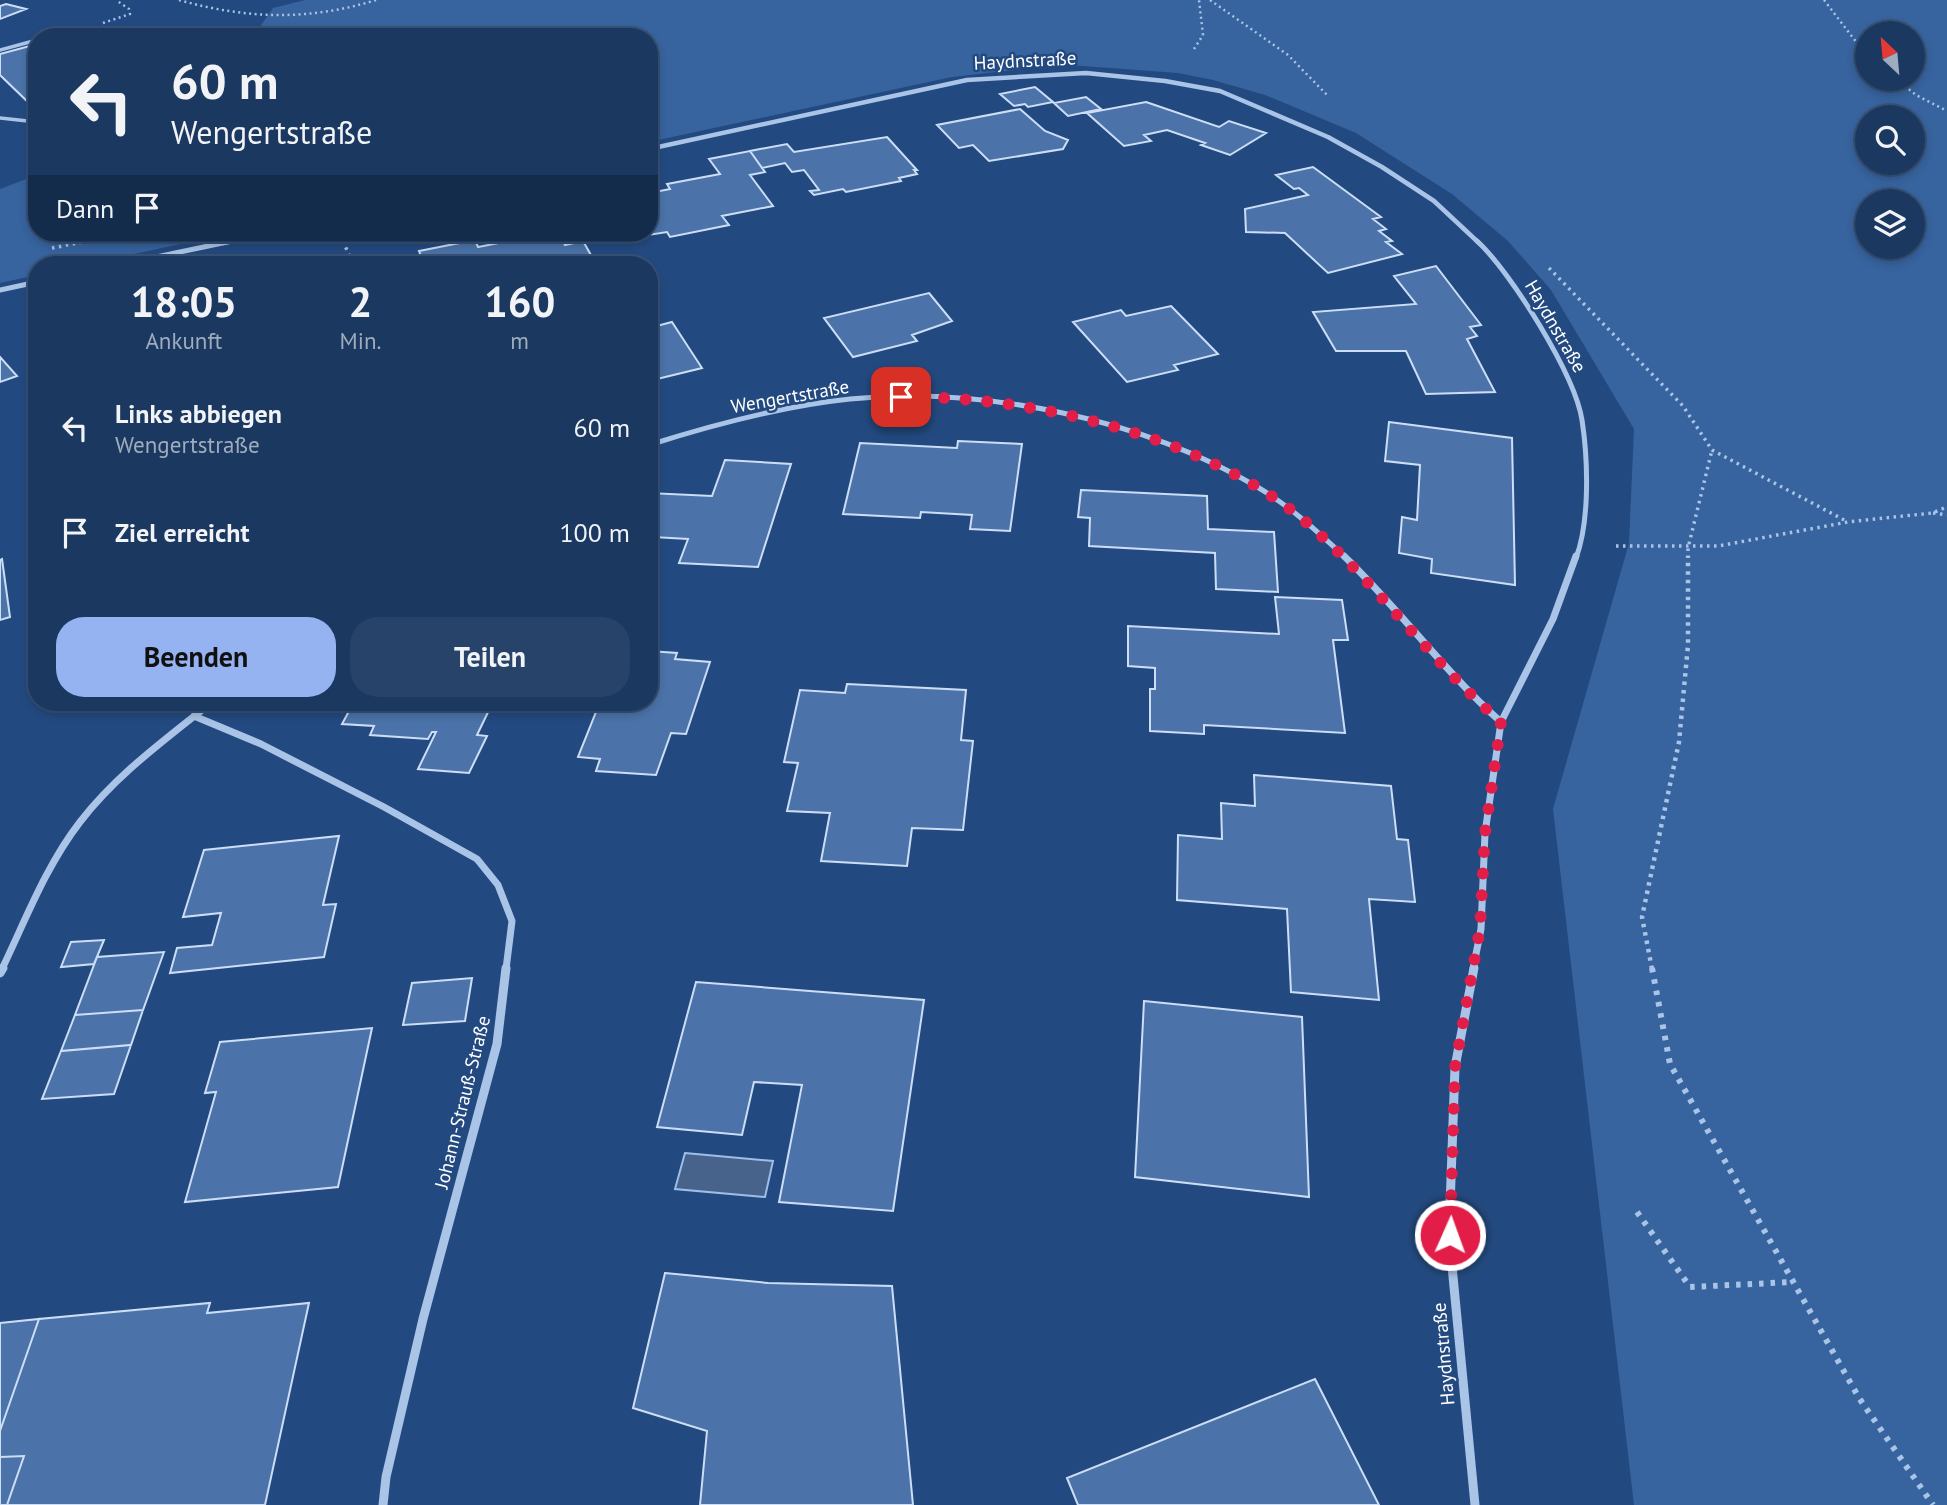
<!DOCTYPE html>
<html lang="de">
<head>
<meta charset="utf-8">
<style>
	body { margin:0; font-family:"PT Sans",sans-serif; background:#274369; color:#f1f3f6; height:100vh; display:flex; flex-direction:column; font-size:26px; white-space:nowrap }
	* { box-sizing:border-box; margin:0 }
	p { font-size:23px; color:#9facbd }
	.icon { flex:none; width:38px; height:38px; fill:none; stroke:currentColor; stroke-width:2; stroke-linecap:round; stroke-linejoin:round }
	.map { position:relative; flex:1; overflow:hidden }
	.drawer { position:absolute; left:28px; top:256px; width:630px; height:455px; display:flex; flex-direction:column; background:#1a3860; border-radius:28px; box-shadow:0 4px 10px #0003,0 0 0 2px #385275 }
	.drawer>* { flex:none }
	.hud { position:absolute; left:28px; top:28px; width:630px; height:214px; border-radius:28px; box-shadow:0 4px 10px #0003,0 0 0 2px #385275; background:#1a3860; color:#f1f3f6; overflow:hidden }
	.needle { width:46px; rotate:334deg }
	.tools { position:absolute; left:1855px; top:21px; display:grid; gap:14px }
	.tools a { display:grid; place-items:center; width:70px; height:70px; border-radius:50%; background:#1a3860; box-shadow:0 4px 10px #0003,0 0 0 2px #385275; font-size:35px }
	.pin { position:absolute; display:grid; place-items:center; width:60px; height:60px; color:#fff; margin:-30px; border-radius:14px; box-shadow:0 4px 10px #0006 }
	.me { position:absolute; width:77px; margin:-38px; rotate:2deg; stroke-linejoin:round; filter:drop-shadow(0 0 5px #0008) }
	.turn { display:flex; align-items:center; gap:24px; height:147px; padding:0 28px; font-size:32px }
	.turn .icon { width:91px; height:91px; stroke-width:2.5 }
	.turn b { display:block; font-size:49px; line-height:60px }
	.then { display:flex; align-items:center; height:66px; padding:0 28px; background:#0003; gap:14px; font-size:26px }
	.eta { display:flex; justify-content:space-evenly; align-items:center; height:119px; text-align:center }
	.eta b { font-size:42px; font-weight:700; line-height:49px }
	.action { display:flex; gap:14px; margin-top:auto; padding:14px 28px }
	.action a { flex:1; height:80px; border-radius:28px; background:#95b2f1; color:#111; font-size:28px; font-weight:700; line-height:80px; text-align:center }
	.action a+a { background:#274369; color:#f1f3f6 }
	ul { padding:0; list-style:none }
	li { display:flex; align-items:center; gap:21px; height:105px; padding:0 28px }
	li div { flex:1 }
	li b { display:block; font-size:26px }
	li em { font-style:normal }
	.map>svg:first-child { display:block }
	.green { fill:#37639e; fill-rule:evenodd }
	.water { fill:#47638b; stroke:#9dbee8; stroke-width:2 }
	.building { fill:#4b73a9; stroke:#ccdef5; stroke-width:2 }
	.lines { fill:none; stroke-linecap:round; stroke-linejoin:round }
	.path-far3 { stroke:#a9c4e7; stroke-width:2.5; stroke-dasharray:2 3.5; stroke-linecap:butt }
	.path-far2 { stroke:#a9c4e7; stroke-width:3.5; stroke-dasharray:2.5 4.5; stroke-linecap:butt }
	.path-far1 { stroke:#a9c4e7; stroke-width:4.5; stroke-dasharray:3.5 5; stroke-linecap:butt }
	.path { stroke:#a9c4e7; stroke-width:6; stroke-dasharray:4.5 7; stroke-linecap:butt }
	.lane { stroke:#a9c4e7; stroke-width:3.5 }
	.street-far3 { stroke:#a9c4e7; stroke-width:4.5 }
	.street-far2 { stroke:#a9c4e7; stroke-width:5 }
	.street-far1 { stroke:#a9c4e7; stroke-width:7 }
	.street { stroke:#a9c4e7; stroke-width:9 }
	.route { stroke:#e11d48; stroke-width:12; stroke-dasharray:0 21.6 }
	.labels { text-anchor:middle; stroke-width:5; stroke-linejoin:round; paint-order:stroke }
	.street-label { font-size:19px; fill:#fff; stroke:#234a80 }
</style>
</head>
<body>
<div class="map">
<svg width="1947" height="1505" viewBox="0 0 1947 1505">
	<rect width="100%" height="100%" fill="#234a80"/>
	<path class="green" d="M305,0H1947V1505H1634L1553,809L1629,543L1634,429L1551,290L1508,241L1452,194L1356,133L1265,95L1213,80L1178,73L1042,63L1040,67L952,77L649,142V37H253L273,8ZM1867,33H1913V79H1867ZM1867,117H1913V163H1867ZM1867,201H1913V247H1867Z
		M37,175V233H232L87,264H37V275L0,283V189Z"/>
	<path class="water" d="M685,1153L773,1161L765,1197L675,1189Z"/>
	<path class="building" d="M6,4L26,9L0,19V6Z
		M37,44V103L31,105L0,75V54Z
		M1035,87L1053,102L1028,107L1025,104L1014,106L1000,94Z
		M1086,97L1101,109L1068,116L1054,103Z
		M1146,102L1219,127L1229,121L1266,133L1230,155L1201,145L1205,143L1167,130L1144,135L1151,141L1124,146L1087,113Z
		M1020,109L1045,131L1068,140L1063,149L989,161L973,145L959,148L937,125Z
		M887,137L917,170H914L917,174L899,178L901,181L846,192L843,189L814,195L810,191L819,190L804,170L792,172L785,163L762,168L750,151L787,144L794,152Z
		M750,151L765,172L750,175L773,206L722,216L729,225L670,237L667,232L642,236L640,233H649V187L655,192L670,189L667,184L720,174L709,159Z
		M1313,167L1381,217L1373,219L1386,229L1379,231L1392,241L1386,242L1402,254L1328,273L1285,233L1246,232L1245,209L1308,195L1299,188L1294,189L1276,175Z
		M549,233H558L565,245L583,241L596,264H424L419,251L475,240L478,247Z
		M1436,266L1481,325L1470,327L1477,336L1467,339L1495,392L1426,394L1406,351H1336L1313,312L1416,304L1394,276Z
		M929,293L952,321L912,335L917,341L853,357L824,318Z
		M1171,306L1218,354L1174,365L1178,370L1127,382L1073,322L1121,310L1126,316Z
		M672,322L702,368L649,381V328Z
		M0,357L17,376L0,382Z
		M1389,422L1512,438L1515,585L1431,573L1432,559L1399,553L1402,517L1417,520L1420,465L1385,461Z
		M958,441L1022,444L1010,531L970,529L972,515L921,512L920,518L843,514L860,443L957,448Z
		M725,460L791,464L758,567L679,563L688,539L653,537L649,547V493L712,496Z
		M1081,490L1207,496L1208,529L1274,532L1278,592L1216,589L1215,553L1089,546L1090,518L1078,517Z
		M2,559L10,617L0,620V560Z
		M1275,597L1342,600L1348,640H1333L1345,733L1204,725V734L1150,731V689H1155V668L1128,666V626L1279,634Z
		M649,651L677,653L675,659L710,662L686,734L671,733L656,775L596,771L600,759L578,757L600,702H649Z
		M847,684L966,690L961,740L973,741L963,830L912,828L907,866L821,861L830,813L787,811L798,763L784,762L800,690L845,693Z
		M354,702H493L477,735L487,736L469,773L418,769L436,732H432L428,739L370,735L374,726L342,724Z
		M1254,775L1391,786L1397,839L1408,840L1415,902L1369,899L1379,1000L1291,992L1287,909L1177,900L1178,835L1222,839L1221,803L1255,806Z
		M339,836L323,905L336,904L324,957L170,973L177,948L212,945L221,913L183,917L204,850Z
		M104,940L94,964L61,967L71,942Z
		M164,952L143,1010L75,1015L97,957Z
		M472,978L465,1021L403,1025L412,983Z
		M696,982L924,1000L893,1211L779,1202L802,1085L754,1082L742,1135L657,1127Z
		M1144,1001L1302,1017L1309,1197L1135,1177Z
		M143,1010L131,1045L61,1051L75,1015Z
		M372,1028L338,1187L185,1202L216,1092L205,1093L220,1042Z
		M131,1045L114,1094L42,1099L61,1051Z
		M665,1273L768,1283L892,1286L913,1505H700L707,1431L633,1408Z
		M210,1303L207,1313L309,1303L265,1505H7L24,1456L0,1457V1431L39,1319Z
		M39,1319L0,1431V1323Z
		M1315,1379L1379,1505H1078L1067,1478Z
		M24,1456L7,1505H0V1457Z"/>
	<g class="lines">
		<path class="path-far3" d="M179,0C246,19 309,21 376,0
			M1210,0L1288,55L1328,96
			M1824,0L1867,56
			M103,23L130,14L129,9L116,0
			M1194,49L1203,35L1199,0
			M1896,79L1916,95L1947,111
			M339,233L343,243
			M79,243L98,239"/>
		<path class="path-far2" d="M343,241L353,264
			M52,248L88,241
			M1549,268L1683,406L1712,450L1848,522
			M1933,513L1947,515
			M1616,546H1718L1848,522L1932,513L1947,507
			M1688,558V548L1712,450"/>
		<path class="path-far1" d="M1652,969L1642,917L1679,742L1688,645V556"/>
		<path class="path" d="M1652,968L1670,1064L1859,1398L1933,1505
			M1637,1212L1690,1287L1793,1282"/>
		<path class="lane" d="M48,37L65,32L73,37
			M0,50L37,40
			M0,118L37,122"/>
		<path class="street-far3" d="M649,149L967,80L1086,73L1165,81L1220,91L1328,137L1382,167L1434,201L1479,243
			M223,243L269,233"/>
		<path class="street-far2" d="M1477,241C1511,272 1575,375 1582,420C1588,459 1590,521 1576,558
			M123,264L232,241
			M0,290L37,282
			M649,445C715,424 782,406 850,399C984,386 1144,419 1259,488C1291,507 1319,533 1346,558"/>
		<path class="street-far1" d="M1344,556C1399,609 1444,671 1501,722
			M194,716L261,744L384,807L477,859L498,885L512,921L506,969
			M2,969C26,919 46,866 80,822C117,774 166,739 212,702
			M1473,969L1481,929L1485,833L1501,722L1553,619L1576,556"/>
		<path class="street" d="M1474,968L1455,1067L1449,1235L1475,1505
			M0,973L3,968
			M383,1505L386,1477L423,1319L497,1044L506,968"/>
	</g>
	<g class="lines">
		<path class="route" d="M901,397C1027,395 1203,436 1301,518C1374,579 1429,660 1501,722L1485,833L1480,929L1455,1067L1450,1235"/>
	</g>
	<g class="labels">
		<g class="street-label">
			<text transform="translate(1025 60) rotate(-3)" y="7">Haydnstraße</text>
			<text transform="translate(1556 326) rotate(60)" y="7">Haydnstraße</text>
			<text transform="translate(790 396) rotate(-10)" y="7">Wengertstraße</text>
			<text transform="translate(462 1102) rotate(-76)" y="7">Johann-Strauß-Straße</text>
			<text transform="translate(1443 1354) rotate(-95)" y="7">Haydnstraße</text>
		</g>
	</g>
</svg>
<div class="tools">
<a><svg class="needle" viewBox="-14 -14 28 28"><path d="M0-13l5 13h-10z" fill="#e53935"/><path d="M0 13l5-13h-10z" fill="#9facbd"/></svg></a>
<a><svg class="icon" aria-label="search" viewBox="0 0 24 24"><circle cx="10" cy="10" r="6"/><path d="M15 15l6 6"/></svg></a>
<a><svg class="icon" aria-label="layers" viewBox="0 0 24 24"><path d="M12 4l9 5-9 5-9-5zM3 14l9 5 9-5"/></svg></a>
</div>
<div class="pin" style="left:901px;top:397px;background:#d93025"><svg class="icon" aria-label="arrive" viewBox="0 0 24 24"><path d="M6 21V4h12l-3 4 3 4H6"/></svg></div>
<svg class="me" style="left:1450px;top:1235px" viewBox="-20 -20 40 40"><circle r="17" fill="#e11d48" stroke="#fff" stroke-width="3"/><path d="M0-11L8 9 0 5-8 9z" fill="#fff"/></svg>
<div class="hud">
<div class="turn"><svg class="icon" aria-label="left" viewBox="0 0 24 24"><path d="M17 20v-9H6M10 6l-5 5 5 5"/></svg><div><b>60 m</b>Wengertstraße</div></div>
<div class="then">Dann<svg class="icon" aria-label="arrive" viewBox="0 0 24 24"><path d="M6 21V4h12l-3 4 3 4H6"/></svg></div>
</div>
<section class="drawer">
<div class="eta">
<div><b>18:05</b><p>Ankunft</p></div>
<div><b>2</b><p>Min.</p></div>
<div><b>160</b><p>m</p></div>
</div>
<ul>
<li><svg class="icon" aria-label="left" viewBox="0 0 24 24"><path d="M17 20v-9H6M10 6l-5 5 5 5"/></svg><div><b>Links abbiegen</b><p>Wengertstraße</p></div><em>60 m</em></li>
<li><svg class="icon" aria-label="arrive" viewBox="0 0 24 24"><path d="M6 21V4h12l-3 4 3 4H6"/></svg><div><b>Ziel erreicht</b></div><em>100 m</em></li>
</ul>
<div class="action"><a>Beenden</a><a>Teilen</a></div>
</section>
</div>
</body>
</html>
